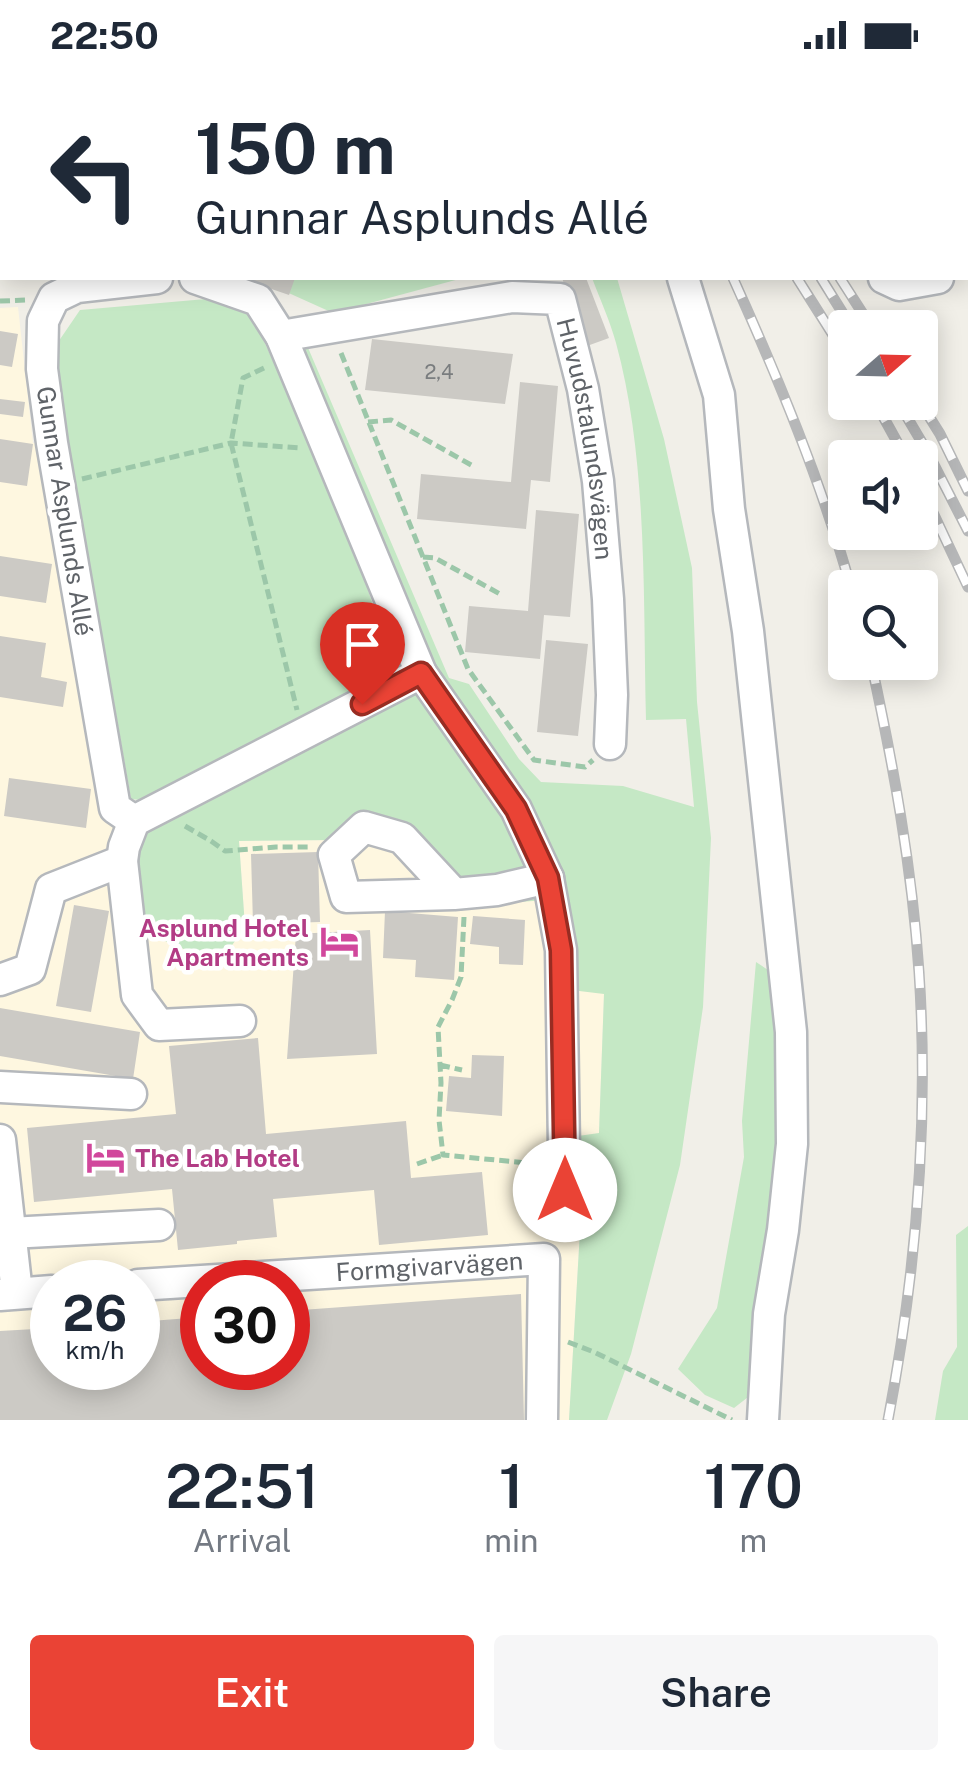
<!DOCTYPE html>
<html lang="en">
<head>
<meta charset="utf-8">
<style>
	body { margin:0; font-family:"Public Sans",sans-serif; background:#f6f6f7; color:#1f2937; height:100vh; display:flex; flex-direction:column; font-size:38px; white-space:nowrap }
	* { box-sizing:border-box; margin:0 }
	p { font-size:32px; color:#747a83 }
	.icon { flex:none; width:55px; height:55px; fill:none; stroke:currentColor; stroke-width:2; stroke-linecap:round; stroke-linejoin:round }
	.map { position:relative; height:1350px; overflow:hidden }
	.side { display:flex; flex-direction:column; background:#fff; flex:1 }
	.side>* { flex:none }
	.hud { position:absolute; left:0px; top:0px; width:970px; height:210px; box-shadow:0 5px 25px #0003; background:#fff; color:#1f2937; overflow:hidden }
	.needle { width:65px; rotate:70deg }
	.tools { position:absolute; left:828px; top:240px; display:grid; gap:20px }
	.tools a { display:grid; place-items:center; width:110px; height:110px; border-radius:10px; background:#fff; box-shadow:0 5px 25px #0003; font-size:50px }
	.speed { position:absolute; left:30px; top:1190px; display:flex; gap:20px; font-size:50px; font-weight:700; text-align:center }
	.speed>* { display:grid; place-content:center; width:130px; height:130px; border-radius:50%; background:#fff; box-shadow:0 5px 25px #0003; line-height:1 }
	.speed small { font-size:25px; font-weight:400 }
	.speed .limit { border:15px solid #d22; background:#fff; color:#111 }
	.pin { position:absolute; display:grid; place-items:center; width:85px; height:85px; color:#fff; margin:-102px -42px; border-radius:50% 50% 50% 0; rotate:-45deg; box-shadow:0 0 10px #0007 }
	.pin .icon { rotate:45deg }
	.me { position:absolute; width:110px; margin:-55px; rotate:0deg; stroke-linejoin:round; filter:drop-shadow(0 0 8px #0008) }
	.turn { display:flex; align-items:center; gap:35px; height:210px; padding:0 30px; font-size:45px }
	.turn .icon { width:130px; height:130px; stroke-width:2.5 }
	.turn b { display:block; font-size:70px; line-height:85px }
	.eta { display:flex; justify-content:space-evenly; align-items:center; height:170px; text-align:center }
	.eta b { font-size:60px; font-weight:600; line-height:70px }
	.action { display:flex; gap:20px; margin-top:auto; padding:20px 30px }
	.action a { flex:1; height:115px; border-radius:10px; background:#ea4335; color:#fff; font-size:40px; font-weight:600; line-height:115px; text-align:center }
	.action a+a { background:#f6f6f7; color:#1f2937 }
	.status { display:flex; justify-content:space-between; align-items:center; height:70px; padding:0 50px; background:#fff; direction:ltr }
	.status svg { height:28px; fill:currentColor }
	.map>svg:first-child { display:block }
	.commercial { fill:#fef7e0; fill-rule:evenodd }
	.green { fill:#c5e8c5 }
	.building { fill:#cccac5 }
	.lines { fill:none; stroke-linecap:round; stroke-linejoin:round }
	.minor-casing { stroke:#b5b8bc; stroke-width:35 }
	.path { stroke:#9cc7a9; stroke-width:5; stroke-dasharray:10 5; stroke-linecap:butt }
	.minor { stroke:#fff; stroke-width:30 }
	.rail-casing { stroke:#b6b7b8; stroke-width:11 }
	.rail { stroke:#fff; stroke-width:8; stroke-dasharray:22; stroke-linecap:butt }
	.route-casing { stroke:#982c22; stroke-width:25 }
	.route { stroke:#ea4335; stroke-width:18 }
	.labels { text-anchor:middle; stroke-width:9; stroke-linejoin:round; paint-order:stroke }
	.number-label { font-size:20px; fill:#7a7d7f }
	.street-label { font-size:25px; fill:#5f6368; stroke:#fff }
	.hotel-label { font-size:25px; font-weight:bold; fill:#b23c85; stroke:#fff; text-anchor:end }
</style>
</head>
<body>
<div class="status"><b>22:50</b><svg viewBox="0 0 49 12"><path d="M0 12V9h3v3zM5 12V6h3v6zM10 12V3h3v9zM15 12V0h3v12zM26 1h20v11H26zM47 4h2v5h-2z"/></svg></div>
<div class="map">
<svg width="968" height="1350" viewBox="0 0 968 1350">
	<rect width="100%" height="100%" fill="#f1efe8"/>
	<path class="commercial" d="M18,237L33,373L68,371L130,729L147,759L245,857L239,771L335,770L348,756L561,829L571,919L604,923L599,1064L578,1066L580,1161L569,1350H0V238ZM52,1212H138V1298H52ZM202,1212H288V1298H202Z"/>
	<path class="green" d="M283,208H463L333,243L282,220L280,210Z
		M592,208H617L664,369L692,498L697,632L711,768L703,937L680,1095L631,1284L607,1350H569L580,1161L578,1066L599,1063L604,924L571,920L561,829L475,835L406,760L335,770L239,771L245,857L230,878L207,889L165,871L142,844L125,803L147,759L435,613L294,279L306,273L449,608L469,614L519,689L541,712L623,716L694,737L686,649L646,650C643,530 648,389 616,273C610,251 600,229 592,208Z
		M206,229L251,242L343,447L396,602L152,731L131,729L52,281L80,240Z
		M756,892L777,906L782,1034L752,1324L734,1338L705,1325L678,1299L717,1238L744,1087L742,1051Z
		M968,1156V1350H935L943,1301L957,1277L956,1165Z"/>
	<path class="building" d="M239,208H295L289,225Z
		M562,208H586L609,268L587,276Z
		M0,261L18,264L12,297L0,295Z
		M372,269L513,284L505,334L365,320Z
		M520,312L558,316L550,412L531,410L526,459L417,449L421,404L511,412Z
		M0,329L25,332L23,347L0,344Z
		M0,369L33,374L27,416L0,412Z
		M536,440L579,444L570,547L544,545L540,589L465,582L469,536L528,541Z
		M0,486L52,494L46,533L0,526Z
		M0,566L46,573L41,607L67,612L63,637L0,627Z
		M546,570L588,574L578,666L537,662Z
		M9,708L91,719L86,758L4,746Z
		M318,782L320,852L253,854L251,784Z
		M74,835L109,841L91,942L56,936Z
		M385,841L458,847L454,910L415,907L416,890L383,888Z
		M473,846L525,850L523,895L499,894V877L470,874Z
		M370,860L377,984L287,989L296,864Z
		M0,938L140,962L133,1009L0,986Z
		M258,968L266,1064L406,1051L411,1108L482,1102L488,1165L379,1175L374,1120L273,1129L277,1167L237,1171V1174L178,1180L172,1119L34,1132L27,1058L176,1044L169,976Z
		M472,985L504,986L502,1046L446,1041L449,1006L471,1008Z
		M521,1224L524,1350H0V1261L52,1258V1298H138V1252L202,1247V1298H288V1241Z"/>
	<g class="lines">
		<defs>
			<g id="minor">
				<path d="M483,0L484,2"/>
				<path d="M740,0L741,2"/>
				<path d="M359,2L360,0"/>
				<path d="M942,2L959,0"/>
				<path d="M968,22V23"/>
				<path d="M0,83H2"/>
				<path d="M683,208L719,325L729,439L748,561L791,962L792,1074L783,1160L769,1244L763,1350"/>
				<path d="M884,208L899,215L938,208"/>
				<path id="s1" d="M281,266L512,227L560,229L583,319L598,411L608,529L612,625L610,674"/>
				<path d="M421,603L516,739L548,808L561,880L565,1144"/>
				<path d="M134,751L115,738L52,373L42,299L43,251L54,228L77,217L157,208"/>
				<path d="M122,791L137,925L159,955L240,951"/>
				<path d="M454,824L402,768L364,757L334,785L346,827L454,824L497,820L548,808"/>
				<path d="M0,910L30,899L51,819L122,791L124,777L134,751L421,603L281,266L258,230L195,208"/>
				<path d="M0,1017L131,1024"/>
				<path d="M0,1070L17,1223"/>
				<path d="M10,1163L159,1155"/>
				<path id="s2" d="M138,1215L544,1189L542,1350"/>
				<path d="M0,1225L52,1221"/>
			</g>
		</defs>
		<use href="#minor" class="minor-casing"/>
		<path class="path" d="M36,0L37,2
			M161,0V2
			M0,231L27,230
			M341,283L468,599L534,690L585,697L593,690
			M264,298L243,308L231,373L297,640
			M368,352L391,350L473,396
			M82,409L231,373L301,378
			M423,487L435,488L500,524
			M185,756L211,771L225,781L276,777H311
			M464,847L461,907L452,930L438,957L441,1013L439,1050L443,1085L538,1094
			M440,995L462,1000
			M417,1094L443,1085
			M568,1272L594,1282L732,1350"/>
		<use href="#minor" class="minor"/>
		<defs>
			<path id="rail" d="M637,0L638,2
				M664,0L666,2
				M688,0L690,2
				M708,0L709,2
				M733,208C778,308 821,411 851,518
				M797,208L845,284
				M821,208L852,258
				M840,208L872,258
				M875,332L906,388
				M898,332L927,381L968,461
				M920,332L940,364L968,421
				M920,415L968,517
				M871,592C893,694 912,797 919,902C929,1051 916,1203 888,1350"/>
		</defs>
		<use href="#rail" class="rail-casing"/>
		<use href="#rail" class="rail"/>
	</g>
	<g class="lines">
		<defs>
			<path id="route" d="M362,634L421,603L516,739L548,808L561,880L565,1120"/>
		</defs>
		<use href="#route" class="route-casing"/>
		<use href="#route" class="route"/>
	</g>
	<defs>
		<symbol id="hotel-bare" viewBox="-9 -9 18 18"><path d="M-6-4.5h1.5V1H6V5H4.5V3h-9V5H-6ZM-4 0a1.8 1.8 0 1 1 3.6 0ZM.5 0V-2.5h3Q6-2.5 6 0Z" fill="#d1479c" stroke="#fff" stroke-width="2.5" paint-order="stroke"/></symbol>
	</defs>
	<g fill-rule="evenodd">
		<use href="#hotel-bare" x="312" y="844" width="55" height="55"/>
		<use href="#hotel-bare" x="78" y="1060" width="55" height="55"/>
	</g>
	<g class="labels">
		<g class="number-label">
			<text x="439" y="309">2,4</text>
		</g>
		<g class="street-label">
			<text dy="9" stroke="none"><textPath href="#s1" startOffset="425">Huvudstalundsvägen</textPath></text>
			<text transform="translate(65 441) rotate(81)" y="9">Gunnar Asplunds Allé</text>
			<text dy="9" stroke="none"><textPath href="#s2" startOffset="292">Formgivarvägen</textPath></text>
		</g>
		<g class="hotel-label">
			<text x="309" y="867">Asplund Hotel<tspan x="309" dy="29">Apartments</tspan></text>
			<text x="135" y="1097" text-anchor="start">The Lab Hotel</text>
		</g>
	</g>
</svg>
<div class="tools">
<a><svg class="needle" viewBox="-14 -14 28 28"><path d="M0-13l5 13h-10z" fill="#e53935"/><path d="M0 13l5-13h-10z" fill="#747a83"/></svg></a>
<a><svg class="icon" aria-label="sound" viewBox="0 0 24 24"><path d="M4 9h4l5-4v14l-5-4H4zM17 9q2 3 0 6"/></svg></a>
<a><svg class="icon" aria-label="search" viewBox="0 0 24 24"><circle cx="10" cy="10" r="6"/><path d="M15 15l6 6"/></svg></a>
</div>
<div class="speed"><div>26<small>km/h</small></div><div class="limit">30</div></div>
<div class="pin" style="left:362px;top:634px;background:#d93025"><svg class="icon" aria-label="arrive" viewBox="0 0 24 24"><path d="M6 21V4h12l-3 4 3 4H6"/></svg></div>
<svg class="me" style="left:565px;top:1120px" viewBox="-20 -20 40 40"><circle r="19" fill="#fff"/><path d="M0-13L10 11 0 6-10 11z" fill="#ea4335"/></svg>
<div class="hud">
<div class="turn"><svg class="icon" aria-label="left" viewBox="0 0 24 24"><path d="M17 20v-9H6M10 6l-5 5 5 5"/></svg><div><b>150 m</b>Gunnar Asplunds Allé</div></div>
</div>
</div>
<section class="side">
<div class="eta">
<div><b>22:51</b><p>Arrival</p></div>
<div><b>1</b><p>min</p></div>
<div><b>170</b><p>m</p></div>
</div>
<div class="action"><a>Exit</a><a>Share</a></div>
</section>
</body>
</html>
